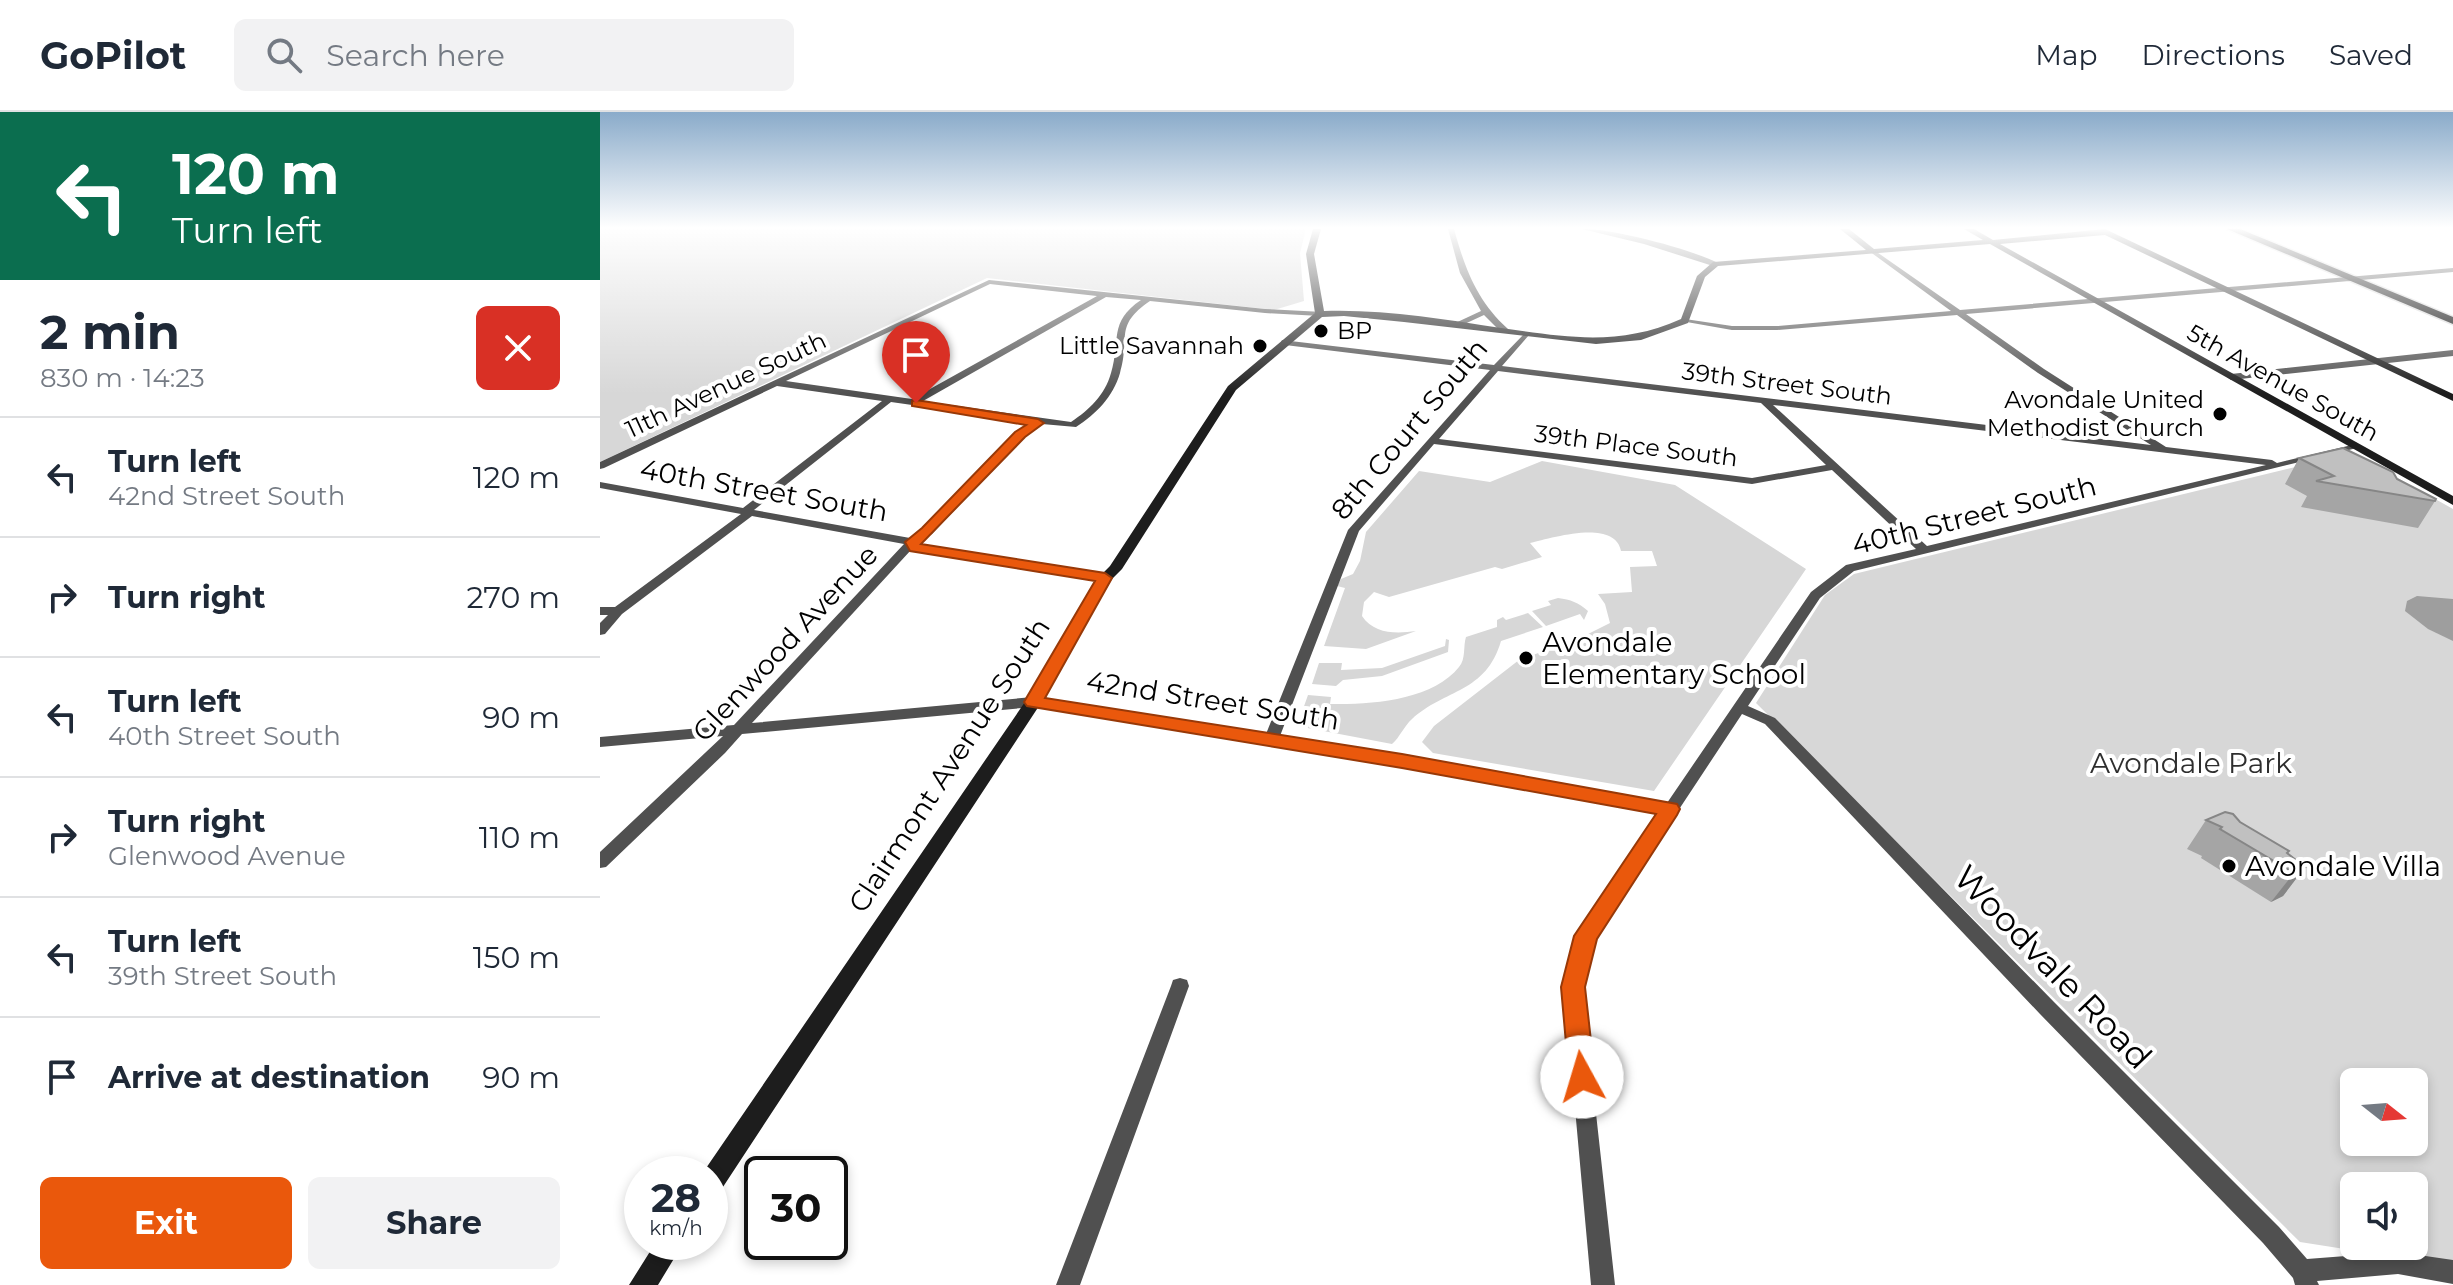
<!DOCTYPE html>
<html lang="en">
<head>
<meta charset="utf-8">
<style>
	body { margin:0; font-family:Montserrat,sans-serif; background:#f2f2f3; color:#1f2937; height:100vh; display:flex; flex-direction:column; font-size:30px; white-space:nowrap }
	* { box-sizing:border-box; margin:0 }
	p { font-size:26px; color:#747a83 }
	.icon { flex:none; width:44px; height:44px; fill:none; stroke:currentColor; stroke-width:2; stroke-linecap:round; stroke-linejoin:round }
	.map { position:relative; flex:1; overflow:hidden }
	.drawer { display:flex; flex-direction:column; background:#fff; width:600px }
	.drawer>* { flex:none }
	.top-card { background:#0b6e4f; color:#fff; overflow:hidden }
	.needle { width:52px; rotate:107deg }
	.controls { position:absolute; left:1740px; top:956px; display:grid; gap:16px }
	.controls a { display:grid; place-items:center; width:88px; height:88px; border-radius:12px; background:#fff; box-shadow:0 4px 12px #0003; font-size:40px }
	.speed { position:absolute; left:24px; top:1044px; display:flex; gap:16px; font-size:40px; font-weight:700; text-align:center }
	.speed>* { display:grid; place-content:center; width:104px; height:104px; border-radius:50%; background:#fff; box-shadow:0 4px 12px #0003; line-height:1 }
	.speed small { font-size:20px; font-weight:400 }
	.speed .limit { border:4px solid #111; border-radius:12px; background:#fff; color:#111 }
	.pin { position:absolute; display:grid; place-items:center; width:68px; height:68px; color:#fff; margin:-82px -34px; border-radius:50% 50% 50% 0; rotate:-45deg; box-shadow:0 0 8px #0007 }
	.pin .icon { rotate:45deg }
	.me { position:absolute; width:88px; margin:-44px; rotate:354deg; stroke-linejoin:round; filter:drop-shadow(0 0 6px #0008) }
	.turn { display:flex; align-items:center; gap:28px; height:168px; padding:0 40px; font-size:36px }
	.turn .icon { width:104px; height:104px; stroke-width:2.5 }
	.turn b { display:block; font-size:56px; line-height:68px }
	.round { display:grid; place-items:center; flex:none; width:84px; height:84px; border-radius:12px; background:#f2f2f3 }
	.headline { display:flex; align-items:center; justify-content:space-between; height:136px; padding:0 40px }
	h1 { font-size:48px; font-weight:700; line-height:60px }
	.primary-button { display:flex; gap:16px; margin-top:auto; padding:16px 40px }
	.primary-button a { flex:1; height:92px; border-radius:12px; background:#ea580c; color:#fff; font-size:32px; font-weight:700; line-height:92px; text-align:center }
	.primary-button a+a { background:#f2f2f3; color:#1f2937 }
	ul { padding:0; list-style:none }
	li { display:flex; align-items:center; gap:24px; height:120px; padding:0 40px; border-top:2px solid #e0e1e3 }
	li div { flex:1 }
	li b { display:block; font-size:30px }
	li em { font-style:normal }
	header { display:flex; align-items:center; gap:48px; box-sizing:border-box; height:112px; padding:0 40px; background:#fff; border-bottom:2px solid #e0e1e3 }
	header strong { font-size:38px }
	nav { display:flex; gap:44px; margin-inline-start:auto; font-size:28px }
	.search { width:560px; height:72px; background:#f2f2f3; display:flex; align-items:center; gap:20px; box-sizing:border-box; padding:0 28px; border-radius:12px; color:#747a83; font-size:30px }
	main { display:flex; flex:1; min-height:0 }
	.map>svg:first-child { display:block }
	.green { fill:#d7d7d7; fill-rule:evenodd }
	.water { fill:#9e9e9e }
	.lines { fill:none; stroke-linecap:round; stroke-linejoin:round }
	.primary-casing { stroke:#dbdbdb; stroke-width:3 }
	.street { fill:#505050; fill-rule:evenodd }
	.secondary { fill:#1d1d1d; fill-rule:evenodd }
	.primary { fill:#000; fill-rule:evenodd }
	.wall { fill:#a5a5a5 }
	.shaded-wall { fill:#868686 }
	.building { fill:#c0c0c0; stroke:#868686; stroke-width:2 }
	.route { fill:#ea580c; stroke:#983908; stroke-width:2 }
	.poi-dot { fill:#000; stroke:#fff; stroke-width:3 }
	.labels { text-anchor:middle; stroke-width:8; stroke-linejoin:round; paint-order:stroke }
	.far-poi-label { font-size:24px; fill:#000; stroke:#fff; text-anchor:end }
	.far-street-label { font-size:24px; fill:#000; stroke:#fff }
	.street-label { font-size:28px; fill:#000; stroke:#fff }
	.poi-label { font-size:28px; fill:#000; stroke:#fff; text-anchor:start }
	.park-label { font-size:28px; fill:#2e2e2e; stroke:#fff }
	.near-street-label { font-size:34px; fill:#000; stroke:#fff }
</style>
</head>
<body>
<header>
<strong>GoPilot</strong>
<div class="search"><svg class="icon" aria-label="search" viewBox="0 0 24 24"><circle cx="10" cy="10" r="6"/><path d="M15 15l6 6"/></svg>Search here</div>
<nav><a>Map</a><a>Directions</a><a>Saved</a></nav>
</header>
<main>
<section class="drawer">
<div class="top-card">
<div class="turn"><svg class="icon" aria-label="left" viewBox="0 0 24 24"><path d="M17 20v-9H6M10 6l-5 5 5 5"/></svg><div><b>120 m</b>Turn left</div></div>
</div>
<div class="headline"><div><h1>2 min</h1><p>830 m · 14:23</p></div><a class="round" style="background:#d93025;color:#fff"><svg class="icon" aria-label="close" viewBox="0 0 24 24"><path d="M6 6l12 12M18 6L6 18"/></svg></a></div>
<ul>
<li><svg class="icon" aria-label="left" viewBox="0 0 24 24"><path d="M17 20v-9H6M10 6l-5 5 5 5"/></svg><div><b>Turn left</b><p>42nd Street South</p></div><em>120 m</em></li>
<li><svg class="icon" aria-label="right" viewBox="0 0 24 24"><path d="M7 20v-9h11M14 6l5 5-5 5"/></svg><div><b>Turn right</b></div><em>270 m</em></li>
<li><svg class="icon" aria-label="left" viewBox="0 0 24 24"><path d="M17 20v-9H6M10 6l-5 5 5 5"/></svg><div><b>Turn left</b><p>40th Street South</p></div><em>90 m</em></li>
<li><svg class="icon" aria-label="right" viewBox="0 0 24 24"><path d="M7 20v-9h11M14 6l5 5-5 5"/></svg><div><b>Turn right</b><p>Glenwood Avenue</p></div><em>110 m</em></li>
<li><svg class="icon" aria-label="left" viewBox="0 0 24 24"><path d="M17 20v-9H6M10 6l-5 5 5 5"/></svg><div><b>Turn left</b><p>39th Street South</p></div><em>150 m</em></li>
<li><svg class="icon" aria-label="arrive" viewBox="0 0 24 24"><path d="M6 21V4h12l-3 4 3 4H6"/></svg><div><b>Arrive at destination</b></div><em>90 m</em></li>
</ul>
<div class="primary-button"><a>Exit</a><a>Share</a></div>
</section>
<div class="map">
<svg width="1853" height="1173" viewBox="0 0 1853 1173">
	<rect width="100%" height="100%" fill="#fff"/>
	<path class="green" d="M0,117H706L700,141L704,189L674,198L387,166L0,350Z
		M1753,341L1853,397V1154L1700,1130L1156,591L1225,483L1254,462ZM1754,970H1814V1030H1754ZM1754,1074H1814V1134H1754Z
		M942,349L1075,373L1206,457L1054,679L833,641L822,630L834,614L919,548L982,525L1010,511L1005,492L998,482L1032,480L1030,455L1057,454L1052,439H1021C1015,406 951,426 930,431L942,445L902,457L895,455L789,485L774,480L764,490L762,504C774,522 796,522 816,519L766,537L724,534L745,476L737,474L741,467L753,462L760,449L766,420L819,359L890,370Z
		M958,486C971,488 978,490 988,499L984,508L980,502L946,514L932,499L951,493L948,489Z
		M928,501L943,515L901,529C886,581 845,577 812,607C804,614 800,625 792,632L697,614L708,583L731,585L730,592C771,593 833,588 859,555C866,547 863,534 866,525L897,515V508L903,505L906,508Z
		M846,527L849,528L848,540L782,564L743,568L736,574L712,572L719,551H742L741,558L782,556L845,534Z"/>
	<path class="water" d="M1817,484L1853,487V529L1828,517L1805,499L1807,489Z"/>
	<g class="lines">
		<defs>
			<path id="primary" d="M1627,117H1640L1853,205V212Z"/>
		</defs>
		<use href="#primary" class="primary-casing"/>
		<path class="street" d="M848,117H854C865,157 877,189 908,217V221H902L884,203L858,215L851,213L881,199L860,161Z
			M982,117C1015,117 1091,137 1120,152L1113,154L1044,132Z
			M1271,136L1360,198L1853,156V160L1366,202L1444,257L1566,335L1672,348L1677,351L1756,332L1761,335L1254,459L1220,486L1148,594L1175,606L1454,890L1679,1115L1707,1147L1798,1140L1853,1148V1172L1798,1162L1717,1169L1719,1173H1695L1693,1166L1663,1131L1440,902L1165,612L1142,602L994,826L982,875L1015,1173H991L964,875L980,819L1060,701L802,654L433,595L142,622L125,641L6,755L0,756V740L123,624L0,635V625L134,613L304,432L152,404L22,502L5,522L0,523V511L8,503H0V495H15L141,402L0,376V370L143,396L282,289L177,274L4,356L0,357V350L389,168L665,197L723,200V204H720L665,201L550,189C513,214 531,226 520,261C513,285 496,302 476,315L442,312L423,325L332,422L318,431L320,433L505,462L509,463L511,466L509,469L311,438L152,611L433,585L666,622L748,418L890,258L685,233L681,230L682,228L894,253L925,221L929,223L902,254L1551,333L1438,261L1357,203L1177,218H1132L1081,209L1085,207L1132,214H1177L1351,199L1269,139ZM390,172L497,184L312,287L186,269ZM506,185L541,188C508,210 521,229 511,261C505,283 489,298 471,310L323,289ZM898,259L1161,291L1226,353L1152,366L839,327ZM291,290L433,310L417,321L324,418L310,426L154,398ZM1173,293L1666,353L1327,434ZM834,332L1152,372L1232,358L1316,437L1246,453L1211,480L1067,691L680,624L759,419Z
			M1853,238V244L1631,268L1627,265L1631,262Z
			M580,866L587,868L589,874L480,1173H456L571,874L573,868Z"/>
		<path class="secondary" d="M713,117H721L714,142L724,199C782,197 843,207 901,216C965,225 1019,235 1081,207L1097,164L1113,150L1266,138L1240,117H1249L1274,137L1383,128L1364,117H1374L1393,128L1505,117L1853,282V289L1505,123L1400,132L1853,384V393L1390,132L1118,154L1105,165L1088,211L1041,228L996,232L804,210L744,204L722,205L636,278L522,457L512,467L439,594L119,1081L110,1084V1062H102L427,587L498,466L510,454L628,274L715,201L706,142Z
			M56,1130H84L58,1173H29Z"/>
		<use href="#primary" class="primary"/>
	</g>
	<path class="wall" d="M1699,346L1835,389L1818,416L1701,395L1707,384L1685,372Z
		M1606,708L1640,710L1688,741L1705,755L1683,784L1671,790L1601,746L1602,744L1587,737Z"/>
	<path class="shaded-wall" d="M1705,755L1683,784L1671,790L1694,761Z"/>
	<path class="building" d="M1743,336L1793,360L1797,367L1836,387L1835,389L1716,369L1734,364L1699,346Z
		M1625,700L1633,702L1640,710L1689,739L1687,741L1705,755L1694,761L1620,717L1622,715L1606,708Z"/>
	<linearGradient id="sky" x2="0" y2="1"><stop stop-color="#8aabca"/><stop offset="0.41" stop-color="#fff"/><stop offset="1" stop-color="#fff" stop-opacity="0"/></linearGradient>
	<rect width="1853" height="282" fill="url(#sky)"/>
	<path class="route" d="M316,288L438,307L444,311L425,325L321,432L505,461L512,466L445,586L802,642L1077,692L1080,697L1077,703L997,827L985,875L995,965L992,973L982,977L973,973L969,965L961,875L974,824L1056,702L802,656L427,594L424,590L495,469L310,439L305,430L322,416L415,320L426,313L312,294V289Z"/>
	<g class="poi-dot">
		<circle cx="721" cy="219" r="8"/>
		<circle cx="660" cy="234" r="8"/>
		<circle cx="1620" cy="302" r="8"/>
		<circle cx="926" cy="546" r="8"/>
		<circle cx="1629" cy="754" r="8"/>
	</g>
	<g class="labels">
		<g class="far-poi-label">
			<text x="737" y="227" text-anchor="start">BP</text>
			<text x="644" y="242">Little Savannah</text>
			<text x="1604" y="296">Avondale United<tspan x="1604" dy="28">Methodist Church</tspan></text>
		</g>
		<g class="far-street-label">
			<text transform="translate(1683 271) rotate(29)" y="8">5th Avenue South</text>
			<text transform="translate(1187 272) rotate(7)" y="8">39th Street South</text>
			<text transform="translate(126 273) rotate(-25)" y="8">11th Avenue South</text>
			<text transform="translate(1036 334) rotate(7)" y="8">39th Place South</text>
		</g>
		<g class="street-label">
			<text transform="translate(809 317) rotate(-50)" y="10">8th Court South</text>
			<text transform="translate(164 378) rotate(10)" y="10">40th Street South</text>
			<text transform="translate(1374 403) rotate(-14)" y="10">40th Street South</text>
			<text transform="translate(185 531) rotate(-47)" y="10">Glenwood Avenue</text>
			<text transform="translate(613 588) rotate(9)" y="10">42nd Street South</text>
			<text transform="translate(349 653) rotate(-57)" y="10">Clairmont Avenue South</text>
		</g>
		<g class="poi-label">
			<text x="942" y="540">Avondale<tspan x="942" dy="32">Elementary School</tspan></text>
			<text x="1645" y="764">Avondale Villa</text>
		</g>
		<g class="park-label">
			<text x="1591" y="661">Avondale Park</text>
		</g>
		<g class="near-street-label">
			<text transform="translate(1453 855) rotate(46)" y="12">Woodvale Road</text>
		</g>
	</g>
</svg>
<div class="controls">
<a><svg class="needle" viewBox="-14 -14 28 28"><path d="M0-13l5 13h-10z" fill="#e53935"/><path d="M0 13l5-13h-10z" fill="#747a83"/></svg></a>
<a><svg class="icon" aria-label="sound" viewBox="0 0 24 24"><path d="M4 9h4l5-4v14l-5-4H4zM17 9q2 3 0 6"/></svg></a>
</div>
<div class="speed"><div>28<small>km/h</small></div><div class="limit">30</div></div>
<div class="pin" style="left:316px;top:291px;background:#d93025"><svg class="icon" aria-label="arrive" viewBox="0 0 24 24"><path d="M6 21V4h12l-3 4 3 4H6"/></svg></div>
<svg class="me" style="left:982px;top:965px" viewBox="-20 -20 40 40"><circle r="19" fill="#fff"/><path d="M0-13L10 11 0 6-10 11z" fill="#ea580c"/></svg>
</div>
</main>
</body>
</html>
